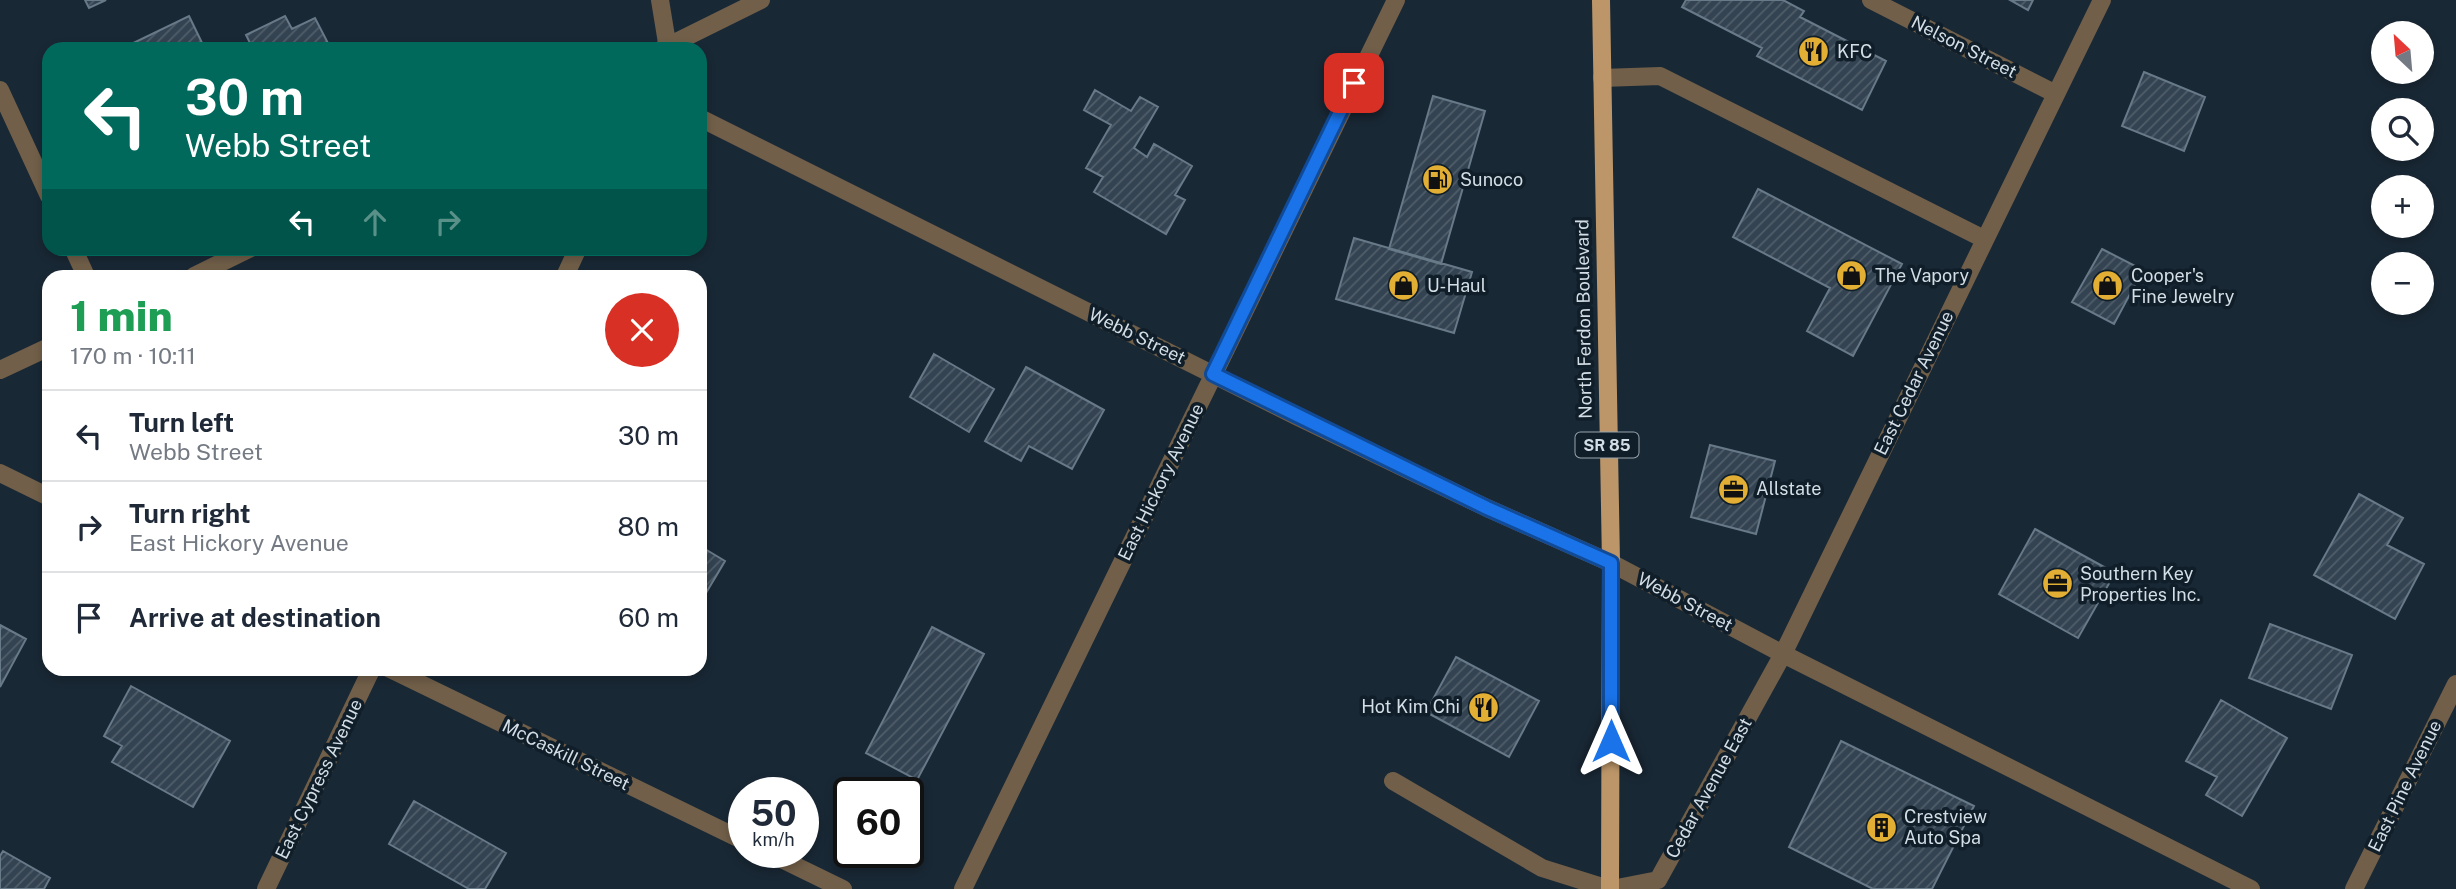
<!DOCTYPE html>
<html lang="en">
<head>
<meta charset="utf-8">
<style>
	body { margin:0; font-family:"Public Sans",sans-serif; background:#f2f2f3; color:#1f2937; height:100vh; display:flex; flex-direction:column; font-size:26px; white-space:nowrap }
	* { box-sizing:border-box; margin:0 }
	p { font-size:23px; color:#747a83 }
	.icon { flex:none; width:38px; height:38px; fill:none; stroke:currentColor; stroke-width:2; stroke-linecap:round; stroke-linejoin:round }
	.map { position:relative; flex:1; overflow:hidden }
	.details { position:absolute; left:42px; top:270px; width:665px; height:406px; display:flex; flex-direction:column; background:#fff; border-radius:21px; box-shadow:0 4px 10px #0003 }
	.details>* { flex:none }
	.hud { position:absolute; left:42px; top:42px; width:665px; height:214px; border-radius:21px; box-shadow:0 4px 10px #0003; background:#00695c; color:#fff; overflow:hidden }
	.needle { width:46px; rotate:334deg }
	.controls { position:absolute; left:2371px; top:21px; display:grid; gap:14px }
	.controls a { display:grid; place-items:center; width:63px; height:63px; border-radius:50%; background:#fff; box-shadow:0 4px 10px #0003; font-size:35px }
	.speed { position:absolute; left:728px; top:777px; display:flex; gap:14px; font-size:35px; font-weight:700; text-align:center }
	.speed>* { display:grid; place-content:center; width:91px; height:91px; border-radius:50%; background:#fff; box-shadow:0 4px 10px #0003; line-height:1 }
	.speed small { font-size:18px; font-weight:400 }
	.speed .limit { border:4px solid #111; border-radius:10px; background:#fff; color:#111 }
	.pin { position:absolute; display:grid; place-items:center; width:60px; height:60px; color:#fff; margin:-30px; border-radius:14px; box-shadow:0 4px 10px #0006 }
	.me { position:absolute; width:77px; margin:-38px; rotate:0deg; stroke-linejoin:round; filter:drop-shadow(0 0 5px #0008) }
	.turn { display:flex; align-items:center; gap:24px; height:147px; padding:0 28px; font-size:32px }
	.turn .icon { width:91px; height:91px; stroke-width:2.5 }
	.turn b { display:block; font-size:49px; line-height:60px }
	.lanes { display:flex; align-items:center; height:66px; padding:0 28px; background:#0003; justify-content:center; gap:35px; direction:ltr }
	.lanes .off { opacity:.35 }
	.round { display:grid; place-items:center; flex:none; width:74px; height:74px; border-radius:37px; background:#f2f2f3 }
	.headline { display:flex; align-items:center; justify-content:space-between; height:119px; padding:0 28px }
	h1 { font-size:42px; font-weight:800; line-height:52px; color:#1e9e55 }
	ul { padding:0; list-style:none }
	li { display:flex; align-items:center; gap:21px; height:91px; padding:0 28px; border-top:2px solid #e0e1e3 }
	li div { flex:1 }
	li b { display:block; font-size:26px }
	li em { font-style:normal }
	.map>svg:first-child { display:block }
	.building { fill:url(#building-hatch); stroke:#687988; stroke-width:2 }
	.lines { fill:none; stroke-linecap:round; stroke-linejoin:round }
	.lane { stroke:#715f49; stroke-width:18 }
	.street { stroke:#715f49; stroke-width:18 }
	.primary { stroke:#bc9669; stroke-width:18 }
	.route-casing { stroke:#114b97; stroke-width:18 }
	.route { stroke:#1a73e8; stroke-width:12 }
	.labels { text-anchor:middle; stroke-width:7; stroke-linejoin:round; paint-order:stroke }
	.shield { fill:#101e2a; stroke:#98a4ad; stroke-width:2 }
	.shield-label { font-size:16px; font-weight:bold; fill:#d3dde5 }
	.street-label { font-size:18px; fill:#d3dde5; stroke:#101e2a }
	.poi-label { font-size:18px; fill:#d3dde5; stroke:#101e2a; text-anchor:start }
</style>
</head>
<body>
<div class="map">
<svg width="2456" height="889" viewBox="0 0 2456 889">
	<defs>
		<pattern id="building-hatch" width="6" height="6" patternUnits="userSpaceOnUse" patternTransform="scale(1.75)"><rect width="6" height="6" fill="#344351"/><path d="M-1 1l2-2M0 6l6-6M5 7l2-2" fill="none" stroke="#505e6a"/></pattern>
	</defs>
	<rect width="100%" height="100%" fill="#192835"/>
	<path class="building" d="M85,0H106L89,8Z
		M1686,0H1783L1804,11L1800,17L1886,61L1862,110L1757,56L1762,48L1682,7Z
		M2010,0H2033L2028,10Z
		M189,16L205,49H121Z
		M285,16L292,29L315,18L331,49H253L246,35Z
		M2144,72L2205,97L2184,151L2122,126Z
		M1095,90L1131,111L1140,97L1158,107L1134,148L1147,157L1154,144L1192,166L1175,195L1185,200L1166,234L1094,192L1103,177L1086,168L1111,125L1084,110Z
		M1433,96L1485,111L1441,264L1389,249Z
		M1758,189L1902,264L1853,356L1807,331L1830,288L1733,237Z
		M1354,238L1472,272L1454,333L1336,299Z
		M2102,249L2143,270L2114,324L2072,302Z
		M934,354L994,389L969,432L910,397Z
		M1026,367L1104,410L1072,469L1029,446L1021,461L985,441Z
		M1710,445L1775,461L1756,534L1691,517Z
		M2359,494L2403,518L2387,545L2424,564L2395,619L2314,575Z
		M2035,529L2115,573L2078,638L1999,594Z
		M700,546L725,561L700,603Z
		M2270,624L2352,655L2331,709L2249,678Z
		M0,625L26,639L0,687Z
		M932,627L984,654L917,780L866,753Z
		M1456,657L1539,701L1509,757L1426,712Z
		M131,686L230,741L193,807L112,762L122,746L104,736Z
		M2221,700L2287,738L2242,816L2206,795L2217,777L2186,761Z
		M1841,741L1974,806L1932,889H1873L1789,847Z
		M414,801L506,853L485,889H469L389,844Z
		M3,851L50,878L44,889H0V856Z"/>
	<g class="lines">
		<path class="lane" d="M1602,78L1660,76L1984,239
			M1393,781L1542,868L1609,889"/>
		<path class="street" d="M660,0L668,49
			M1871,0L2056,94
			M662,49L761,0
			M0,90L49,196
			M700,118L1298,417L1487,508L1611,563L1783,654L2251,889
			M73,248L86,276
			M194,276L251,248
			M565,276L578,248
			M0,370L49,347
			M0,473L49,497
			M388,668L744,841
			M767,852L843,889
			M266,889L372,668
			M963,889L1396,0
			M1612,889L1658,880L1783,654L2102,0
			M2354,889L2456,684"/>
		<path class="primary" d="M1601,0L1611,563L1610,889"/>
	</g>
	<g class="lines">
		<defs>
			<path id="route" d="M1354,83L1213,374L1487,508L1611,563V741"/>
		</defs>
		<use href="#route" class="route-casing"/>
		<use href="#route" class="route"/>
	</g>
	<defs>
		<symbol id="restaurant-disc" viewBox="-11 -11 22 22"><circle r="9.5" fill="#e2af34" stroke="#101e2a"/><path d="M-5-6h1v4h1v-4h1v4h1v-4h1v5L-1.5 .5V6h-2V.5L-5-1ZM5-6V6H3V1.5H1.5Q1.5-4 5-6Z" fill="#111"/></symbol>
		<symbol id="fuel-disc" viewBox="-11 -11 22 22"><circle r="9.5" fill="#e2af34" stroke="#101e2a"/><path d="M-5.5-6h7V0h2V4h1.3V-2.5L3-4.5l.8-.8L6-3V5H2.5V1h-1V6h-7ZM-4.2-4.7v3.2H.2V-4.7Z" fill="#111"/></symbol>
		<symbol id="shop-disc" viewBox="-11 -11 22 22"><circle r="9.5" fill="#e2af34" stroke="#101e2a"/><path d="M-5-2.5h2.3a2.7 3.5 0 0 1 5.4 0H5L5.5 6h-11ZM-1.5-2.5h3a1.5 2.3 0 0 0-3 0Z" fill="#111"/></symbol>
		<symbol id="office-disc" viewBox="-11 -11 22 22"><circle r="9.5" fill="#e2af34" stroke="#101e2a"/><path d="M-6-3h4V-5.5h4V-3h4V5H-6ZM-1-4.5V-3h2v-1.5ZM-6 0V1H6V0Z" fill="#111"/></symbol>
		<symbol id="building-disc" viewBox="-11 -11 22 22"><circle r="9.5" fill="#e2af34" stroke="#101e2a"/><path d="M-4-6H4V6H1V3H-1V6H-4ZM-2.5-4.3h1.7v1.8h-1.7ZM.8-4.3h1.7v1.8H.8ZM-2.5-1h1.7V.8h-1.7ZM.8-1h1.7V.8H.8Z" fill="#111"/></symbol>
	</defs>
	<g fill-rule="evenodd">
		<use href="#restaurant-disc" x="1796" y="34" width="35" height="35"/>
		<use href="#fuel-disc" x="1420" y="162" width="35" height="35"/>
		<use href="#shop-disc" x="1834" y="258" width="35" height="35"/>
		<use href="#shop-disc" x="1386" y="268" width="35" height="35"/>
		<use href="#shop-disc" x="2090" y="268" width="35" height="35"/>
		<use href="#office-disc" x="1716" y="472" width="35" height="35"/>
		<use href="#office-disc" x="2040" y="566" width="35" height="35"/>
		<use href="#restaurant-disc" x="1466" y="690" width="35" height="35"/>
		<use href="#building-disc" x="1864" y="810" width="35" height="35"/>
	</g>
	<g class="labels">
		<rect class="shield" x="1575.5" y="432.5" width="63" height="25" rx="5"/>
		<g class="shield-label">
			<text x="1607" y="451">SR 85</text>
		</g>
		<g class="street-label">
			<text transform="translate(1964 47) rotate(27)" y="6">Nelson Street</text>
			<text transform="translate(1584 319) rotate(-91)" y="6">North Ferdon Boulevard</text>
			<text transform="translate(1137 336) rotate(26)" y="6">Webb Street</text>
			<text transform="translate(1914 383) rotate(-64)" y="6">East Cedar Avenue</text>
			<text transform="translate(1161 482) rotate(-64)" y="6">East Hickory Avenue</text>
			<text transform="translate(1685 602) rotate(28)" y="6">Webb Street</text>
			<text transform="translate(566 755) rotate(26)" y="6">McCaskill Street</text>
			<text transform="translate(319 779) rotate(-64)" y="6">East Cypress Avenue</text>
			<text transform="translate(2405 786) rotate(-64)" y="6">East Pine Avenue</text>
			<text transform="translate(1709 788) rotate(-61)" y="6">Cedar Avenue East</text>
		</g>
		<g class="poi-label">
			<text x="1837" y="58">KFC</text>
			<text x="1460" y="186">Sunoco</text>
			<text x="1875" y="282">The Vapory</text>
			<text x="2131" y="282">Cooper's<tspan x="2131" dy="21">Fine Jewelry</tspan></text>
			<text x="1427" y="292">U-Haul</text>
			<text x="1756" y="495">Allstate</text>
			<text x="2080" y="580">Southern Key<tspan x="2080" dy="21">Properties Inc.</tspan></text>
			<text x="1460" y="713" text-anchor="end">Hot Kim Chi</text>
			<text x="1904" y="823">Crestview<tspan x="1904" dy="21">Auto Spa</tspan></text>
		</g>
	</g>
</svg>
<div class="controls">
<a><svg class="needle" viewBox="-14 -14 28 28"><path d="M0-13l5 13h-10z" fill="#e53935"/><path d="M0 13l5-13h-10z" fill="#747a83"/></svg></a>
<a><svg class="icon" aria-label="search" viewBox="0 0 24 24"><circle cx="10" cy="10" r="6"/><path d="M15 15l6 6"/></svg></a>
<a>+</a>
<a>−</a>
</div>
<div class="speed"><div>50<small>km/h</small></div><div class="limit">60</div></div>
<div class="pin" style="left:1354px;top:83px;background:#d93025"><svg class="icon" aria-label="arrive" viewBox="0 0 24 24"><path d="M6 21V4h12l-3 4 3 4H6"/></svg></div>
<svg class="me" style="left:1611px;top:741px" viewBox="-20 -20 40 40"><path d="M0-17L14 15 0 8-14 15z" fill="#1a73e8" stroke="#fff" stroke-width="4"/></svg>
<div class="hud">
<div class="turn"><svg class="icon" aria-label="left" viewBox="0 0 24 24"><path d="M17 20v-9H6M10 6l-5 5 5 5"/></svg><div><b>30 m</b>Webb Street</div></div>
<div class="lanes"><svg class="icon" aria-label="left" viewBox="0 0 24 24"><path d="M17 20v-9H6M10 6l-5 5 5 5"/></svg><svg class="icon off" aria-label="ahead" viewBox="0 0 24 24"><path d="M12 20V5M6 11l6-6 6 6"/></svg><svg class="icon off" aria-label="right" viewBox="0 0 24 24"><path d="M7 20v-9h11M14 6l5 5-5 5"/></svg></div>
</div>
<section class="details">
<div class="headline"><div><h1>1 min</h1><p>170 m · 10:11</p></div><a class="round" style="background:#d93025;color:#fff"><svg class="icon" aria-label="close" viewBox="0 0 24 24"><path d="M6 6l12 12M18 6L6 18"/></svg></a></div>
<ul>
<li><svg class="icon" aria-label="left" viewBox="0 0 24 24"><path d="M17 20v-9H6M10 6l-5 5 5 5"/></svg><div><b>Turn left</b><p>Webb Street</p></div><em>30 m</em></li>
<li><svg class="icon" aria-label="right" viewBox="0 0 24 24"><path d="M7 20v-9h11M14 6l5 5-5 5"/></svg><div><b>Turn right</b><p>East Hickory Avenue</p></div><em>80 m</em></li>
<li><svg class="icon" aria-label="arrive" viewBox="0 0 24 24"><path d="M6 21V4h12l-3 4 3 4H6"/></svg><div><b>Arrive at destination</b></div><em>60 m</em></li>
</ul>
</section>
</div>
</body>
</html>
